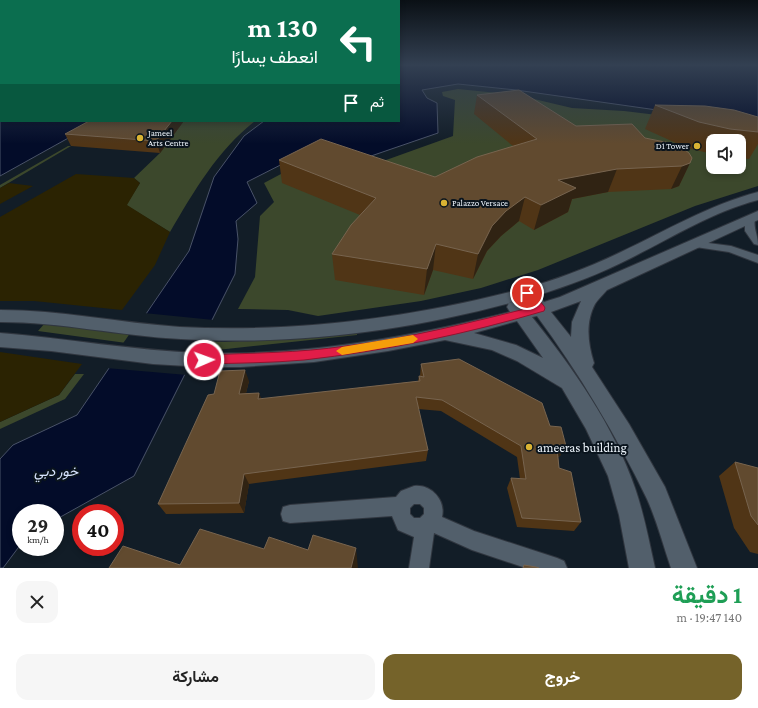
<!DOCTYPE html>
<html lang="ar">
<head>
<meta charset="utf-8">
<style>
	body { margin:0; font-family:"Crimson Pro",Vazirmatn,serif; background:#f6f6f6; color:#222; direction:rtl; height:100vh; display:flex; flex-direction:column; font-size:15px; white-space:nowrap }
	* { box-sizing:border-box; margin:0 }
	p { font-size:13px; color:#767676 }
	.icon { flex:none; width:22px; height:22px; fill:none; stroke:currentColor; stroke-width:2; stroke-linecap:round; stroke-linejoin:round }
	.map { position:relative; height:568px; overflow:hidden; direction:ltr }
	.drawer { display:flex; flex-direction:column; background:#fff; flex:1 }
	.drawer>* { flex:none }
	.top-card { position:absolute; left:0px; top:0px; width:400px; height:122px; box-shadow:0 2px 6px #0003; direction:rtl; background:#0b6e4f; color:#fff; overflow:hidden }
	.tools { position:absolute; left:706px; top:134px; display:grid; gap:8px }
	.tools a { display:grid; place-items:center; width:40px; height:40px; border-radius:8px; background:#fff; box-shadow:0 2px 6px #0003; font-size:20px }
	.speed { position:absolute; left:12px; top:504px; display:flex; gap:8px; font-size:20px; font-weight:700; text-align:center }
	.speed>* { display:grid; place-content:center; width:52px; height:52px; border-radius:50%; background:#fff; box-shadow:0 2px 6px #0003; line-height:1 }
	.speed small { font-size:10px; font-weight:400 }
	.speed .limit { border:6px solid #d22; background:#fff; color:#111 }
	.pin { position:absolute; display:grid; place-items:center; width:34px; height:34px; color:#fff; margin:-17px; border:2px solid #fff; border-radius:50%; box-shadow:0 1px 4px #0007 }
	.me { position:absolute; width:44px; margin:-22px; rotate:88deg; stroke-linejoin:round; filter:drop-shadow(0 0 3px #0008) }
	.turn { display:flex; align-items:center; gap:14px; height:84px; padding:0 16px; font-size:18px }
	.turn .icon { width:52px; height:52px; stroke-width:2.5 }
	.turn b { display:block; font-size:28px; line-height:34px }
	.then { display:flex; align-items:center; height:38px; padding:0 16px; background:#0003; gap:8px; font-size:15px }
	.round { display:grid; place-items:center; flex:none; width:42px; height:42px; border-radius:12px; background:#f6f6f6 }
	.overview { display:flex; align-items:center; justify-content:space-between; height:68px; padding:0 16px }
	h1 { font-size:24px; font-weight:700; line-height:30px; color:#1e9e55 }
	.button { display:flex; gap:8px; margin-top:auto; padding:8px 16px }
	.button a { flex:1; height:46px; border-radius:12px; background:#75632a; color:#fff; font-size:16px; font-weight:700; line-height:46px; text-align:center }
	.button a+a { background:#f6f6f6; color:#222 }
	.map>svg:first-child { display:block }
	.green { fill:#3c482c; fill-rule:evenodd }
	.sand { fill:#2b2302 }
	.water { fill:#030c29; stroke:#495268 }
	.pier { fill:#121d27 }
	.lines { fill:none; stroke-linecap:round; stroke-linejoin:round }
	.minor-casing { stroke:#30363f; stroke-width:2 }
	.tertiary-casing { stroke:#30363f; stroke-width:2 }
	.minor { fill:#525f6b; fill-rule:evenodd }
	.tertiary { fill:#525f6b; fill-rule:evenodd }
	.wall { fill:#503516 }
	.shaded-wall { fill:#302313 }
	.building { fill:#614a2f; stroke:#77644f }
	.route { fill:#e11d48; stroke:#92132f }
	.slow { fill:#f59e0b }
	.poi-dot { fill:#dab333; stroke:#0a141d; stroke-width:1.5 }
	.labels { text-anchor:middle; stroke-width:4; stroke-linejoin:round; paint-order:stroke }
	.far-poi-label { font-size:9px; fill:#edf4fb; stroke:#0a141d; text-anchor:start }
	.near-poi-label { font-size:13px; fill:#edf4fb; stroke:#0a141d; text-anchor:start }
	.near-water-label { font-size:14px; font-style:italic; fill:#d8e5fe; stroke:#0a141d }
</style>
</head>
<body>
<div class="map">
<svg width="758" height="568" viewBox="0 0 758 568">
	<rect width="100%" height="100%" fill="#121d27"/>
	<path class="green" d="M458,89L517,95L572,108L624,111L674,117L758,134V186L695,206L538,270L481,288L421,301L318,316L288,310L238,309L255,277L260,216L274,202L264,183L311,158L375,164L453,136L455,100L443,96L442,92ZM713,141H739V167H713Z
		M192,121H255C217,151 194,191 170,232L126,205L140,183L134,178L160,153L183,122Z
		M68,146H71L0,188V185Z
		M45,323L179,340L225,342L357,332V335L217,350L141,345L38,331Z
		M75,374H84L65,399L0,429V422L59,395Z"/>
	<path class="sand" d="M76,174L134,178L140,183L127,205L170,232L155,265L122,310L34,301H0V217Z
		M9,183L33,186L0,204V188Z
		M0,352L82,364L59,395L0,422Z"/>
	<path class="water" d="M399,65H758V128L678,113L516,90L458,84L422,90L427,98L437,103L438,133L371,156L306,152L247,182L257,203L236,221L238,239L235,274L134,476L55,520V513H21V544L3,568H0V459L13,445L77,415L189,251L214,177L244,136L264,121H399Z
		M0,116L1,121H99L0,176Z"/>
	<path class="pier" d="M144,313L214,320L187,375L106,368Z"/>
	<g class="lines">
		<defs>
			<path id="minor" d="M750,216L755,219C753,228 758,235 758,245L754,244L745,231V219Z
				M693,241L731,246L758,255V263L729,252L689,246L688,244L689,242Z
				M414,486C431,484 446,500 442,517L474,531L557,558L564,561L567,568H526L472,550L434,533L429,568H409L414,537L398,530L392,516L290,523L283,521L281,514L283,507L290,505L396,497L401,491ZM414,504H420L424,508V514L420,518H414L410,514V508Z"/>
			<path id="tertiary" d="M758,192V200C712,212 673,237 631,258C600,274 568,286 535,296L540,297L544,302L560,297L758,211V220L607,290C603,295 598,299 595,304C585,323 588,344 594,363L592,367L629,424L665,487L697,568H671C663,545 657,521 647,499C616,435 579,373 537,316L532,317C573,368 614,426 635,488C644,514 649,541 655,568H629L619,515L608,476L586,429L562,388L517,361L492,350L445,340L388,351L314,362L241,367H204L153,364L51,351L0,347V333C67,338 134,351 202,353C306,356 410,337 510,312L507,307L509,303C517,301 520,302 524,308L530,306L526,301L528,298C416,330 297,346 181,339C120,336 61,322 0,322V310C61,310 120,323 180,327C295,333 411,318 522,289C556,280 590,267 621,252C667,230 709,205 758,192ZM581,301L572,322L571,337L551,312ZM517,321L543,358L516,345L474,333Z"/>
		</defs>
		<use href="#minor" class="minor-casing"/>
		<use href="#tertiary" class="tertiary-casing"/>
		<use href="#minor" class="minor"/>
		<use href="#tertiary" class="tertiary"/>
	</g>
	<path class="wall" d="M477,95L576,126L645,138L692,158L679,186L671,189L608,192L572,199L568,212L534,230L519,221L501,236L487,251L473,279L433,270L424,295L335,280L332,254L360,215L282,183L279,160L435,177L513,146L474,114Z
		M655,105L758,117V144L749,159L739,158V141H713V154L687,148L645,129Z
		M183,122L160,153L71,146L65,134Z
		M421,364L550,426L566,446L560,456L558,457L559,468L581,522L574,531L517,527L507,488L511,478L520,479L517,457L441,411L418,409L428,450L426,461L249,484L244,513L166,514L158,504L214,394L249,381L246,393H259L261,399L418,381L419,376H420Z
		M735,462L758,468V554L750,552L734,528L719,476Z"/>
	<path class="shaded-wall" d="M172,121H192L183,122L160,153L156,141Z
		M690,163L679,186L671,189L682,166Z
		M617,169L608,192L572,199L568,212L534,230L541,205L558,180Z
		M525,197L519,221L501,236L487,251L473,279L478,254L492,226L506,211Z
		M436,244L433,270L424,295L427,269Z
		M245,370L249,381L243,405L239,394Z
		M259,393L263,404L258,399Z
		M566,446L560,456L552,458L557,448Z
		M244,474L249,484L244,513L239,503Z
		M356,548L358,568H351Z"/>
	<path class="building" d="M519,90L576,126L632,124L645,138L670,143L681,147L689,153L692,158L690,163L682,166L617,169L558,180L576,188L541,205L525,197L506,211L492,226L478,254L436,244L427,269L332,254L351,225L376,198L279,160L321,139L435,177L477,157L537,139L477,95Z
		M655,105L705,106L734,110L758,117V132L730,129L699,122Z
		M89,121H172L156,141L65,134Z
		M459,359L542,403L550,426L561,427L566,446L557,448L559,468L571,472L581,522L522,518L511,478L526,479L521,446L442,400L416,397L428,450L244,474L239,503L158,504L208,395L214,394L220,371L245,370L239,394L259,393L258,399L420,381L419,376L424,377L421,364Z
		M735,462L758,468V525L751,516Z
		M200,529L264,549L269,537L308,550L313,535L356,548L351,568H109L123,546L180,565Z
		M524,565L536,567L539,568H523Z"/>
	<linearGradient id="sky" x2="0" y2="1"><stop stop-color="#0a1015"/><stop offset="0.45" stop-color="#334052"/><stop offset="1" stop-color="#334052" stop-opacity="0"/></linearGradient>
	<rect width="758" height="144" fill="url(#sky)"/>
	<path class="route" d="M527,290L531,291L544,306L545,308L544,311C466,334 385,351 304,360C271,363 237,363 204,364L198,360L204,355C251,353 299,353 346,346C410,338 472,322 533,307L523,293Z"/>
	<path class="slow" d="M413,335L418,339L413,343L342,355L336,351L342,347Z"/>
	<g class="poi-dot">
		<circle cx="140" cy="138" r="4"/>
		<circle cx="697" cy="146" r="4"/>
		<circle cx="444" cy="203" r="4"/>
		<circle cx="529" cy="447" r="4"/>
	</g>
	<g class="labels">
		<g class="far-poi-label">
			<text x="148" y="136">Jameel<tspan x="148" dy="10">Arts Centre</tspan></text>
			<text x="689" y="149" text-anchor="end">D1 Tower</text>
			<text x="452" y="206">Palazzo Versace</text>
		</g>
		<g class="near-poi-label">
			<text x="537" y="452">ameeras building</text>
		</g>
		<g class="near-water-label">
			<text x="56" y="476">خور دبي</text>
		</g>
	</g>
</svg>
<div class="tools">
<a><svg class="icon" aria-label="sound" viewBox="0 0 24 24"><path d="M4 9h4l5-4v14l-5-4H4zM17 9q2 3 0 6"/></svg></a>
</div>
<div class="speed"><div>29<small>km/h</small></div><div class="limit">40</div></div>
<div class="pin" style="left:527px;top:293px;background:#d93025"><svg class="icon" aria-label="arrive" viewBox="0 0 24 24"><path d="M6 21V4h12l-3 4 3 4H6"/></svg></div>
<svg class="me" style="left:204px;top:360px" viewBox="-20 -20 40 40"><circle r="17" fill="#e11d48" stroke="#fff" stroke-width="3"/><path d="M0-11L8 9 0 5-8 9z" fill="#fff"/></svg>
<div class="top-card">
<div class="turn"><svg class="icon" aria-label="left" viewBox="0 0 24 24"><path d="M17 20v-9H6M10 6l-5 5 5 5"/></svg><div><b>130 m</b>انعطف يسارًا</div></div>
<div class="then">ثم<svg class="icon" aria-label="arrive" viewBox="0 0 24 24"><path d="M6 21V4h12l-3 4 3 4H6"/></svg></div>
</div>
</div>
<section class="drawer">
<div class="overview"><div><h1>1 دقيقة</h1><p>140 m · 19:47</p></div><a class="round"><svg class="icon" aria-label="close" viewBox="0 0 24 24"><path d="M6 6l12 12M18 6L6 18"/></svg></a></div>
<div class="button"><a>خروج</a><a>مشاركة</a></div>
</section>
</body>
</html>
